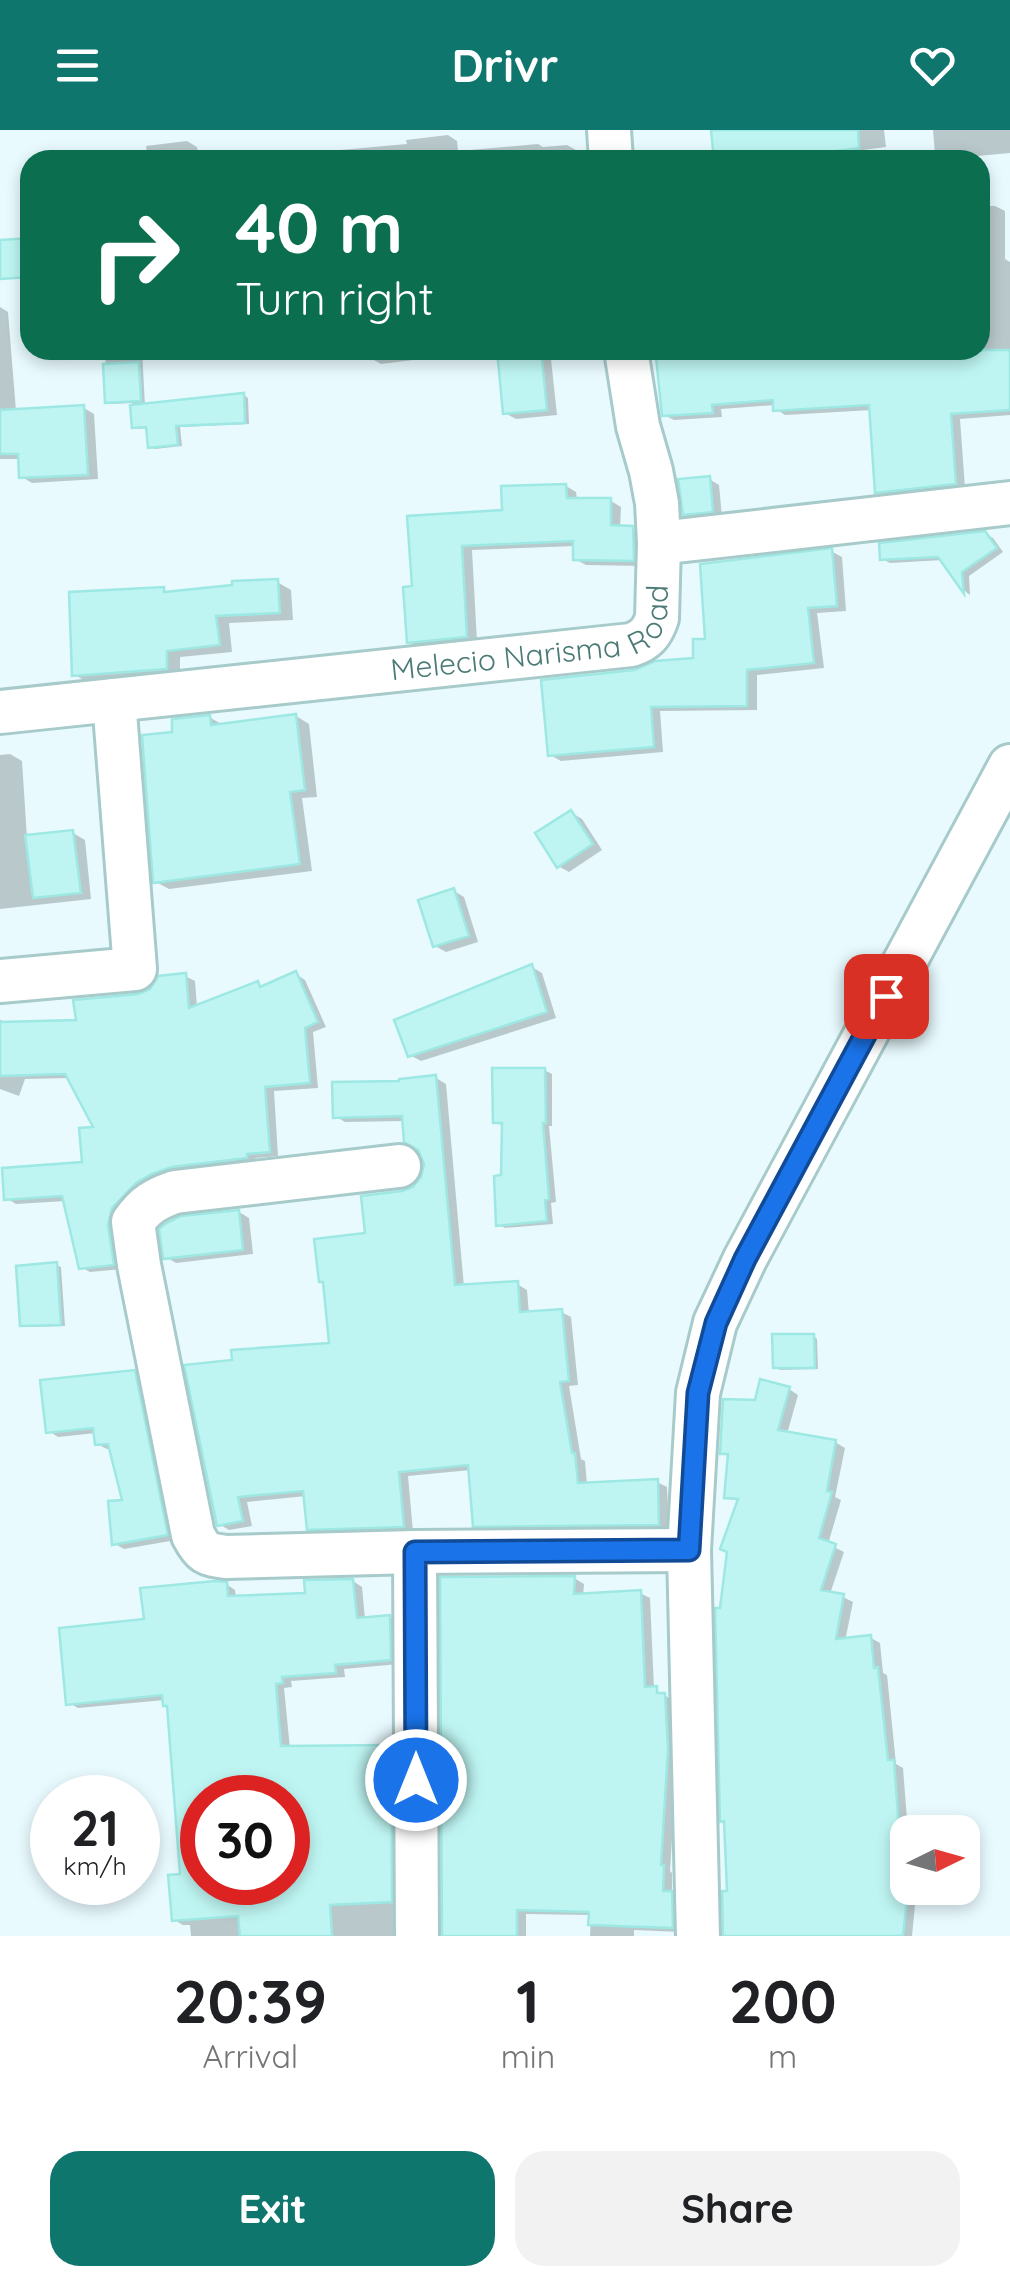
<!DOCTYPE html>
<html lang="en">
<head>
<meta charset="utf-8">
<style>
	body { margin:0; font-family:Quicksand,sans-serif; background:#f2f2f2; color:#202124; height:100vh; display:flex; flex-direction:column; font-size:38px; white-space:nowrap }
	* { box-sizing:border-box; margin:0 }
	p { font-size:32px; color:#757577 }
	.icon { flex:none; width:55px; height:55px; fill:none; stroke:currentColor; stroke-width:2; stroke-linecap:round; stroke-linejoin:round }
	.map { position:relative; height:1806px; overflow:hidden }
	.side { display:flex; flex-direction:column; background:#fff; flex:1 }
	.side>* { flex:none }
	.top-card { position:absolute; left:20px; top:20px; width:970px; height:210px; border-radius:30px; box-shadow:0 5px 15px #0003; background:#0b6e4f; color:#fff; overflow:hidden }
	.needle { width:65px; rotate:85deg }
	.buttons { position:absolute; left:890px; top:1685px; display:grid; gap:20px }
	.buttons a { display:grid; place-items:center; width:90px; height:90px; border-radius:20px; background:#fff; box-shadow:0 5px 15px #0003; font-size:50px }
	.speed { position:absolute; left:30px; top:1645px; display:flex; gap:20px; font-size:50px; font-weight:700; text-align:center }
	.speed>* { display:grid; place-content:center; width:130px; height:130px; border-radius:50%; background:#fff; box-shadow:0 5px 15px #0003; line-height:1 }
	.speed small { font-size:25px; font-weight:400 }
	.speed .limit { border:15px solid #d22; background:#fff; color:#111 }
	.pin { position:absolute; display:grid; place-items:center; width:85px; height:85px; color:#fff; margin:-42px; border-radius:20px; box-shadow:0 5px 15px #0006 }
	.me { position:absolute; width:110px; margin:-55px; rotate:0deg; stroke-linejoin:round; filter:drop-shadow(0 0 8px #0008) }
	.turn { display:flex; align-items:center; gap:35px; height:210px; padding:0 50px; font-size:45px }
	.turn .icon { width:130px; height:130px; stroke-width:2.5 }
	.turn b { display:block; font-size:70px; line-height:85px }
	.eta { display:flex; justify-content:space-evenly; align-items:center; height:170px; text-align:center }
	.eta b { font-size:60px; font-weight:800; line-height:70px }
	.action { display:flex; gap:20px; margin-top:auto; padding:20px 50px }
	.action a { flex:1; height:115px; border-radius:30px; background:#0f766e; color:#fff; font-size:40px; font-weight:800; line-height:115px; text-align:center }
	.action a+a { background:#f2f2f2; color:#202124 }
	header { display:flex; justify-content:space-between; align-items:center; height:130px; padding:0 50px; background:#0f766e; color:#fff; font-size:45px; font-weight:800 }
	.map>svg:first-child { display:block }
	.shadow { fill:#0003; fill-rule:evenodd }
	.building { fill:#bef5f2; stroke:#9de8e3; stroke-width:2.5; fill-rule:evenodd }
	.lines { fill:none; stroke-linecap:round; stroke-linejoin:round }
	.street-casing { stroke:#a7cbca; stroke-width:48 }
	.street { stroke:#fff; stroke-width:42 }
	.route-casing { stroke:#114b97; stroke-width:25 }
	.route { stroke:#1a73e8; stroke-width:18 }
	.labels { text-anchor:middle; stroke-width:10; stroke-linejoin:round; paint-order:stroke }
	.street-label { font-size:30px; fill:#4a7a75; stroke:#effdff }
</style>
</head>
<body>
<header><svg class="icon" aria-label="menu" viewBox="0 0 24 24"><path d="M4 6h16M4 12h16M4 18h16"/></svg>Drivr<svg class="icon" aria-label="heart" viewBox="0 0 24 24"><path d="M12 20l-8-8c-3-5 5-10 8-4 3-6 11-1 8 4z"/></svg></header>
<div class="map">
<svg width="1010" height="1806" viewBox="0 0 1010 1806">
	<rect width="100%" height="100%" fill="#e8fafe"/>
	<path class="shadow" d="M714,0H884L886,17L818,26L819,29L813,30H716Z
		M933,0H1010V23L945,29L935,24Z
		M448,5L457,11L458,21L538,14L543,17L567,15L576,20L577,30H274V26L407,14L406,10Z
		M187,11L197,17L199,30H148L146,16Z
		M980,76H995L1005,81V129L1010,132V285L960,289L965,358L887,367L878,362L872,280L785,285L776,279L775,275L721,279L722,287L674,290L664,285L658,220H768L769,230L894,220H980Z
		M0,177L8,182L16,281L84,278L94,284L98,349L32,353L22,347L21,329H0Z
		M105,220H142L145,276L244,265L248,268L249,294L180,297L182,316L155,319L150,317L148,298L138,299L134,296L132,273L112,274L107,271Z
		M371,220H420L421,229L381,234L372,229Z
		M499,220H550L557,285L516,289L505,283Z
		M709,349L719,355L722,387L695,390L685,384Z
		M566,356L576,362L577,370L611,371L621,377L620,398L632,399L643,405V436L586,435L575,429V416L472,420L477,512L419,518L409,512L415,459L410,388L505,382Z
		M985,404L993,408L1003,422L969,446L970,465L966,462L943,430L890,433L882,429Z
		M831,421L842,427L846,481L817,483L824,538L757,545V580L660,581L663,622L561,631L550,625L634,542L696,530L707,512Z
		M277,452L291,460L293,490L229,493L232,522L180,527V546L89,553L75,545L163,460L169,464Z
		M296,586L309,594L317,667L302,668L312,741L169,759L156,752L175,604L209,587L223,595Z
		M10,624L22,631L27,708L73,703L85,710L91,769L0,779V625Z
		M572,683L582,689L602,720L569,742L558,736Z
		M454,761L464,767L478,812L446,822L435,816Z
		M532,837L542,843L556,888L421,931L410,925Z
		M296,844L305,850L326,897L313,902L318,958L274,961L278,1026L255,1028L256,1033L182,1041L122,1139L90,1142L81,1137L66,1071L16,1074L6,1068L85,1035L97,999L70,948L25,949L19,966L0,959V890L13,894L78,893L185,846L195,851L197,877L258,854L264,858Z
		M544,940L552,944V996H549L556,1072L551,1073L553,1094L505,1098L498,1094L504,1047V997L496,992Z
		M436,948L446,954L464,1157L517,1154L527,1160L529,1184L561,1182L571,1187L578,1255L569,1256L581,1329L585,1331L587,1355L657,1352L667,1357L669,1400L485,1401L475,1395L471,1340L408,1346L413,1402L319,1404L309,1398L306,1366L247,1372L252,1396L229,1400L219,1394L332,1215L368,1105L402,1063L415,1059L424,1048L426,1034L405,991L345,992L335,986L402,953Z
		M239,1082L249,1088L253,1124L176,1133L166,1127Z
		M56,1135L61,1137L65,1196L26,1197L22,1195Z
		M813,1206L817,1209L818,1239L780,1240L776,1237Z
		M134,1243L144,1248L176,1410L124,1419L115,1414L125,1372L111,1319H107L97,1314L96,1303L58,1307L49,1301Z
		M789,1259L798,1265L787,1304L835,1312L845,1318L835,1367L841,1370L828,1414L844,1422L830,1464L843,1467L853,1472L845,1511L871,1508L880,1513L883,1543L887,1545L896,1634L903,1638L908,1702H914H908V1758H925L926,1764L916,1765L912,1806H725L730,1763L722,1480L739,1372L727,1366L731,1328L722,1323L757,1273Z
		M574,1448L584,1454L583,1466L640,1463L650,1468L654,1559L674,1571L677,1626L670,1741L672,1743V1764L681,1769V1802L634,1800V1806H590L591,1785L526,1784V1806H444Z
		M353,1451L362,1457L365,1489L390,1487L399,1493V1534L344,1539L345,1547L291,1551L292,1557L284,1558L290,1619L390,1617L400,1623L401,1806H191L190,1795H183L174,1790L182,1746L170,1577L165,1570L78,1578L69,1573L147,1492L226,1454L235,1460L236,1468L308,1466ZM202,1668H288V1752H202Z"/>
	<path class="building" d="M711,0H858L859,18L771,30H714Z
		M30,108V147L0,149V110Z
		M497,220H541L547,280L503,284Z
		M720,220H760L761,228L855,221L856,227L935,220H1010V280L951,284L956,354L875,363L869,275L773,281V270L712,275L713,283L662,286L656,227L720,223Z
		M139,232L141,271L105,273L103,234Z
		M244,263L245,293L176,296L178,315L148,318L146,297L132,298L130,275Z
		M84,275L88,345L19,348L18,324H0V280Z
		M710,346L713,382L683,385L678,349Z
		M566,354L567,368H611V395L633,396L634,431L573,430V411L462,416L467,507L407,513L403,457L412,456L407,386L502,380L501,356Z
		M985,401L997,418L962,442L964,464L938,427L880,430L879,413Z
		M832,418L837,476L808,478L814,533L747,540V576L651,577L654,617L548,626L541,550L634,540L655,531L693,528V509H705L700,434Z
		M278,449L280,483L216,486L220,515L167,521V539L72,546L69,462L164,457V462L232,455V451Z
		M296,584L305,660L290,662L300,734L153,753L142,605L172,602V589L210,585L211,595Z
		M571,680L593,714L557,738L535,703Z
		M73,700L81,763L33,768L25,705Z
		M454,758L469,806L433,817L418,770Z
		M532,834L547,882L408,927L394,890Z
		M296,841L318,892L305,898L310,953L265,957L270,1022L247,1024V1028L172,1037L152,1044L136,1053L112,1078L108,1095L114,1135L79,1139L62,1066L4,1070L2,1038L82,1032L79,998L93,997L65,944L0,946V892L76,890L73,870L138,864L150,859L158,846L186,843L189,878L258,851L260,857Z
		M492,938H545L546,993H543L549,1069L545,1070L547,1091L496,1096L494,1046L501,1045L502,993H493Z
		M436,945L455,1155L518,1151L520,1182L562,1179L569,1251L560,1252L572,1323H575L578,1353L658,1349L659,1395L473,1397L468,1335L399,1342L404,1397L307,1400L303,1361L238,1367L243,1391L217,1396L184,1235L232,1230L231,1220L329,1213L323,1152H319L314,1109L365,1103L361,1066L402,1061L413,1057L421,1047L424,1034L418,1020L404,1012L402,986L333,988L332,952L399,951V949Z
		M239,1080L243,1120L163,1129L159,1099L165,1094L181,1086Z
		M57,1132L61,1195L20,1196L16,1136Z
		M772,1204H814L815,1238H773Z
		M135,1240L168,1405L112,1415L108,1371L122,1370L108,1314L95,1315L93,1298L46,1303L40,1250Z
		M760,1249L790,1257L778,1300L836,1310L827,1361L832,1362L819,1408L836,1414L821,1460L844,1464L836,1509L871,1505L874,1538L878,1537L888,1630H894L899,1700L908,1699V1760L903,1806H723L722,1761H727L724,1691L720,1692L715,1478H720L727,1422L720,1419L738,1369L724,1368L728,1324H720L723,1269L755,1270Z
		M575,1446L574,1464L641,1460L645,1557L657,1556V1563H665L668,1619L661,1735H664L663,1761H672L673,1798L588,1795L589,1782L517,1780V1806H442L440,1447Z
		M353,1449L357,1488L390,1485L391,1530L335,1535L336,1543L282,1547L283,1553L276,1554L281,1616L391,1615L392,1772L330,1775L332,1806H240L238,1786L172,1791L168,1745L180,1744L167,1576H163L162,1565L66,1575L59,1498L144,1489L140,1458L215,1451L227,1452L228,1466L305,1463L304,1450ZM202,1668H292L294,1752H202Z"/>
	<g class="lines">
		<defs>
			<g id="street">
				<path d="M609,0L611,30"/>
				<path d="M626,220L638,296L651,341L657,373L659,413"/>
				<path id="s1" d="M0,582L631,515C646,510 652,503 657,488L659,413L1010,373"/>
				<path d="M0,851L135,839L114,570"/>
				<path d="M399,1036L175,1062C155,1069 145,1075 133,1092L139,1135L193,1405C203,1424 206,1424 226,1427L415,1422L689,1420"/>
				<path d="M415,1422L417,1806"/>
				<path d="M698,1806L689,1420L698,1263L715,1193L745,1129L1010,636"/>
			</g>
		</defs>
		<use href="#street" class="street-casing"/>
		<use href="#street" class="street"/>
	</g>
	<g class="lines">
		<defs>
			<path id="route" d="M416,1650L415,1422L689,1420L698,1263L716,1193L745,1129L886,866"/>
		</defs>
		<use href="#route" class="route-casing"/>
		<use href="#route" class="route"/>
	</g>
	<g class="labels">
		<g class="street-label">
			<text dy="10" stroke="none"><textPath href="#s1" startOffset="550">Melecio Narisma Road</textPath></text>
		</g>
	</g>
</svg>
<div class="buttons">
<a><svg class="needle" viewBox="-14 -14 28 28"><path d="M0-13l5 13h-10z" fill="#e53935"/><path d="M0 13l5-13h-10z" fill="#757577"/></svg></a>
</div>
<div class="speed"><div>21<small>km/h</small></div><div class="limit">30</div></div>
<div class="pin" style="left:886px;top:866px;background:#d93025"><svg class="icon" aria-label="arrive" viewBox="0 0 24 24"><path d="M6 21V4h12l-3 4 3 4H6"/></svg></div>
<svg class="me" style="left:416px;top:1650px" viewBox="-20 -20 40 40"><circle r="17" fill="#1a73e8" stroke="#fff" stroke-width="3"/><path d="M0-11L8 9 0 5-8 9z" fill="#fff"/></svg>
<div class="top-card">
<div class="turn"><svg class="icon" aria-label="right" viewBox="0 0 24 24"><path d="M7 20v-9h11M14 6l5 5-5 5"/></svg><div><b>40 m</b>Turn right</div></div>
</div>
</div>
<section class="side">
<div class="eta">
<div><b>20:39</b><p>Arrival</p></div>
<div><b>1</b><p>min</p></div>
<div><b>200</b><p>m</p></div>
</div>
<div class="action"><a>Exit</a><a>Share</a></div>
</section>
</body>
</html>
